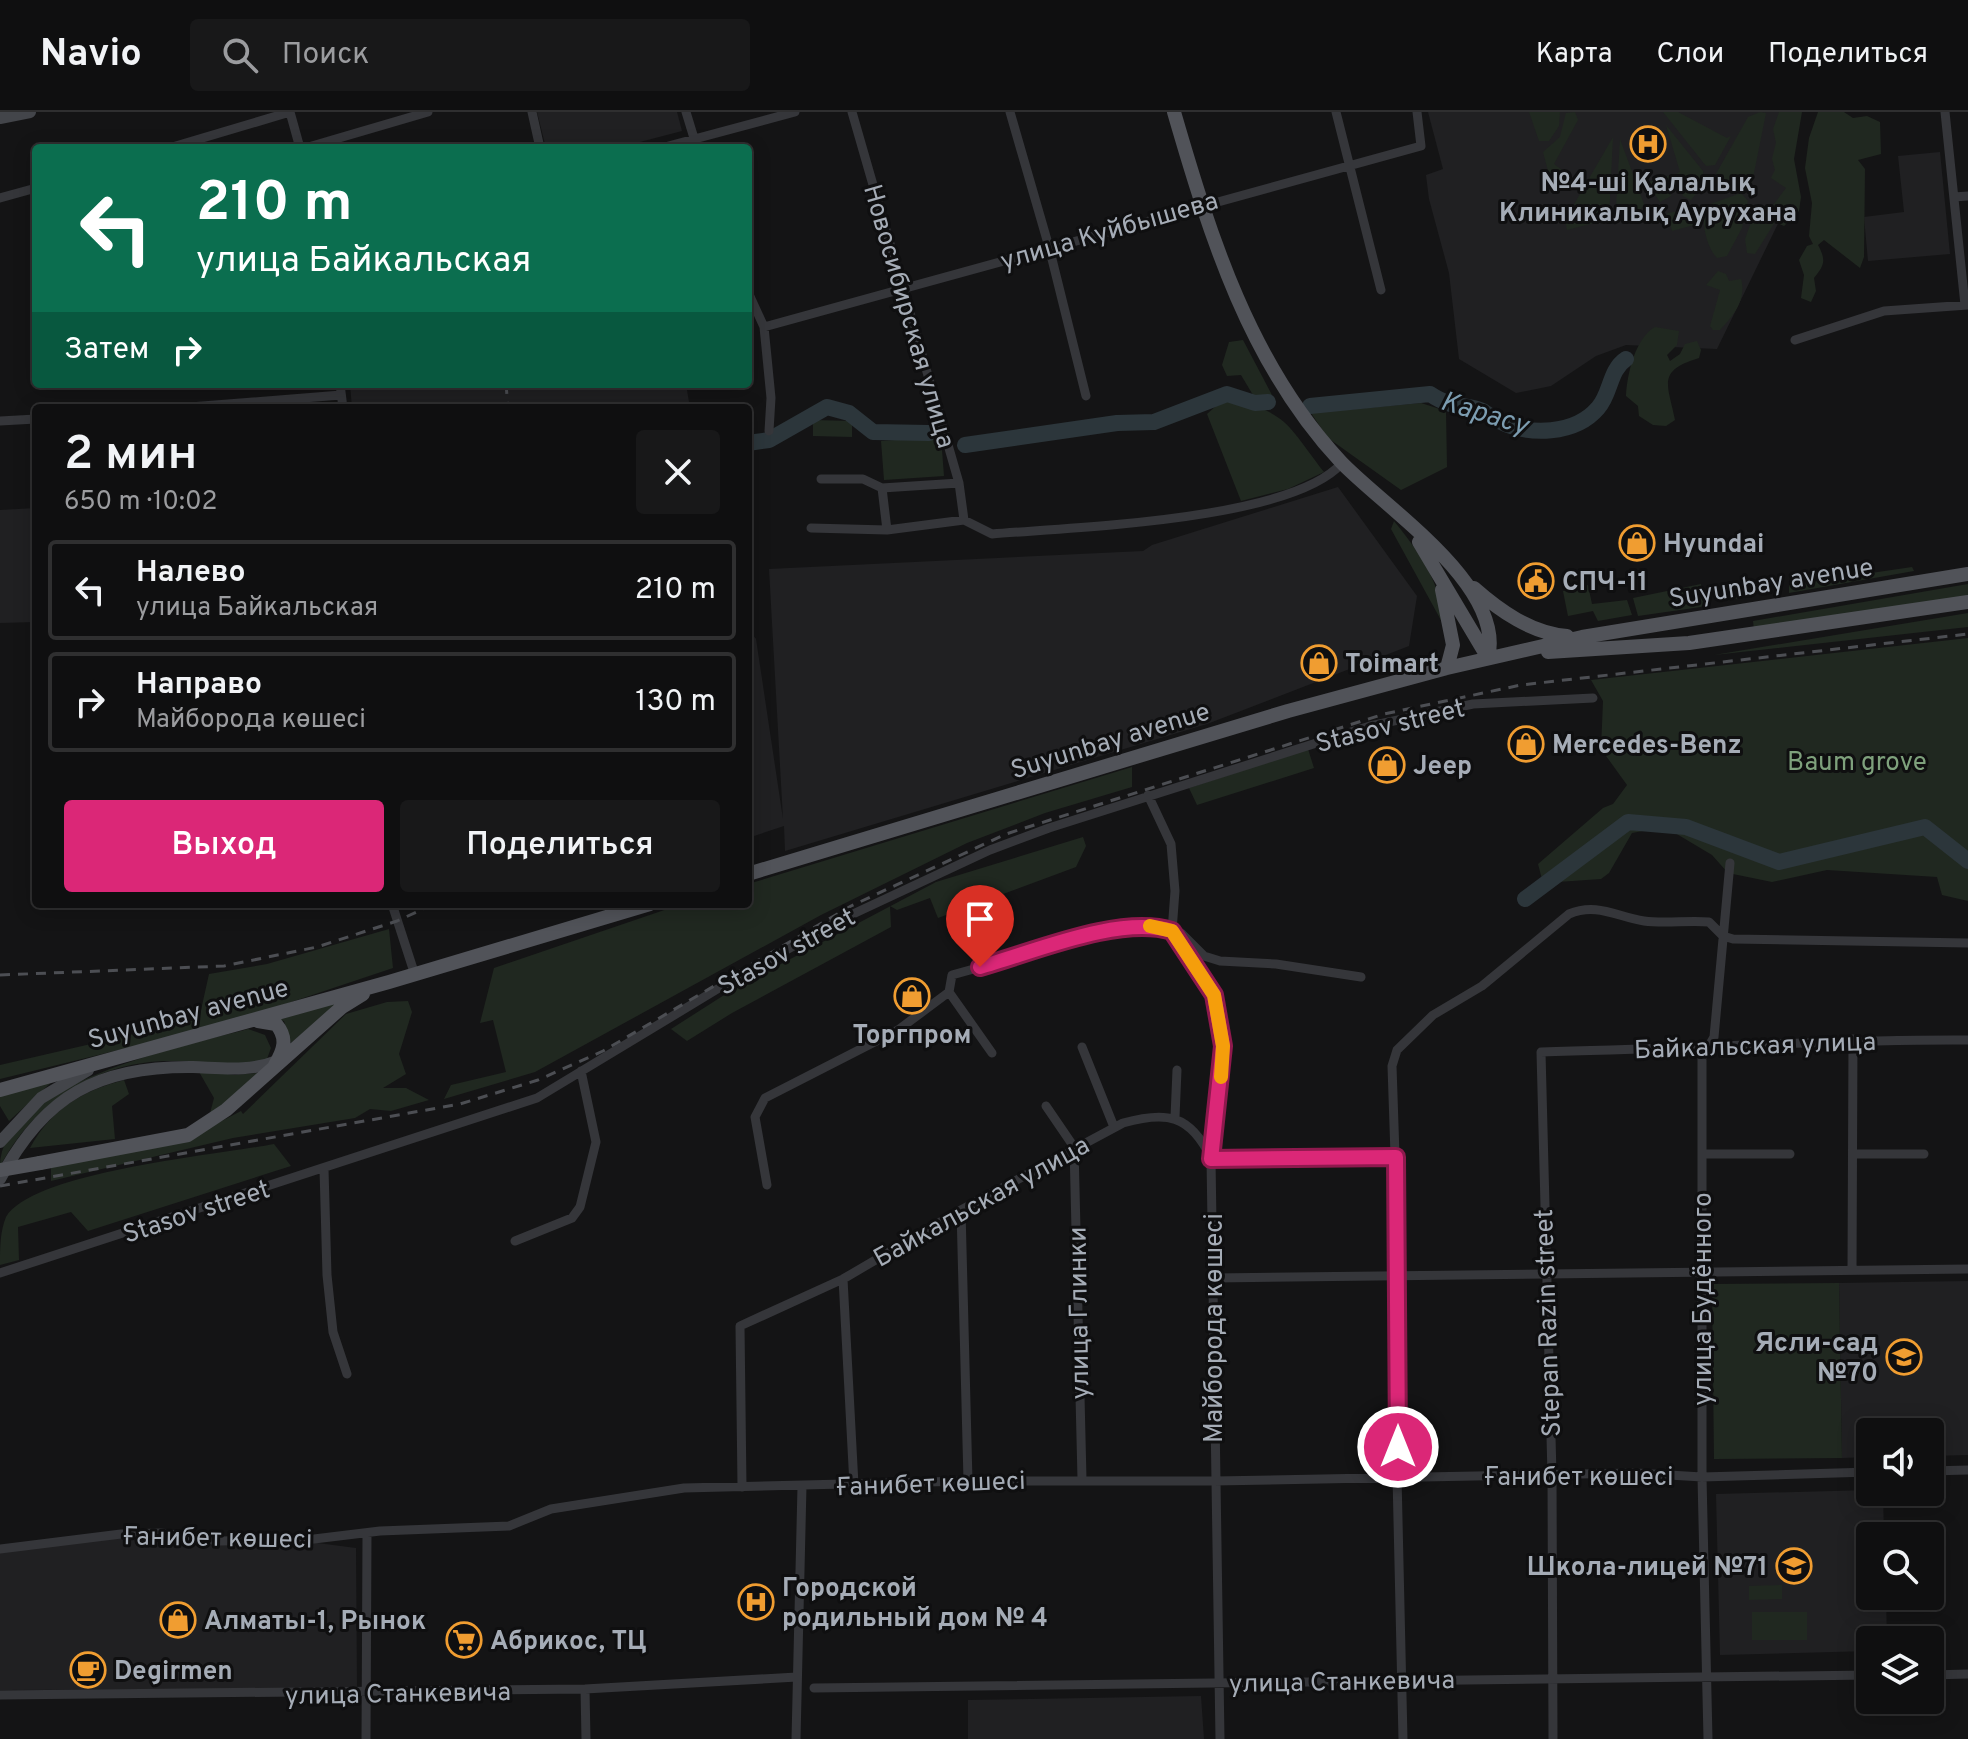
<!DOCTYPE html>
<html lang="ru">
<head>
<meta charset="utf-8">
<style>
	body { margin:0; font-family:Overpass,sans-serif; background:#181819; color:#f1f3f6; height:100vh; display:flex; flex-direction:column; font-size:30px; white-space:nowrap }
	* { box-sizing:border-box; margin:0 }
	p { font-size:26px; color:#9b9c9f }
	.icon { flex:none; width:44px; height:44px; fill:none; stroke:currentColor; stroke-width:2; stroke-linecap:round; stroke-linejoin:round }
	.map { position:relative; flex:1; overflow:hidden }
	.side { position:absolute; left:32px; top:292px; width:720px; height:504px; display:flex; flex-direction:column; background:#0f0f10; border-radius:8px; box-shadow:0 4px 20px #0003,0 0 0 2px #2f2f30 }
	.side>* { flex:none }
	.banner { position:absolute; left:32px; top:32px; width:720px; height:244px; border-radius:8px; box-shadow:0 4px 20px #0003,0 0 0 2px #2f2f30; background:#0b6e4f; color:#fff; overflow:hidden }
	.controls { position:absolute; left:1856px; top:1306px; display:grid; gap:16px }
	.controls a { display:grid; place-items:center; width:88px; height:88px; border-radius:8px; background:#0f0f10; box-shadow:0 4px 20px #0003,0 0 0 2px #2f2f30; font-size:40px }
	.pin { position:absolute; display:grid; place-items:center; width:68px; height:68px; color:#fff; margin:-82px -34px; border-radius:50% 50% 50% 0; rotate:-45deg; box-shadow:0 0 8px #0007 }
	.pin .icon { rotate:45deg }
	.me { position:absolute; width:88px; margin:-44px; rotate:0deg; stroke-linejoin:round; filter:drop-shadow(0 0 6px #0008) }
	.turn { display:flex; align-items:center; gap:28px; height:168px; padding:0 32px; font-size:36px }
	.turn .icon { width:104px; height:104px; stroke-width:2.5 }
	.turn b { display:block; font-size:56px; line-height:68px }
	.then { display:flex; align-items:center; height:76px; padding:0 32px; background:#0003; gap:16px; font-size:30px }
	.round { display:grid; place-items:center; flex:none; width:84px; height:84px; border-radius:8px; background:#181819 }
	.head { display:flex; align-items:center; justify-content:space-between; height:136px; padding:0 32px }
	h1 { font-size:48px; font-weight:600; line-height:60px }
	.primary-button { display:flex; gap:16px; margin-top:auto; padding:16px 32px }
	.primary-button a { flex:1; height:92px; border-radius:8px; background:#db2777; color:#fff; font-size:32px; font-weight:600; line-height:92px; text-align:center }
	.primary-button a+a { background:#181819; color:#f1f3f6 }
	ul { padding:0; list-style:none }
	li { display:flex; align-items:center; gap:24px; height:100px; margin:0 16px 12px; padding:0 16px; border:4px solid #2f2f30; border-radius:8px }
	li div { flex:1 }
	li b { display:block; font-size:30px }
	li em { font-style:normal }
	header { display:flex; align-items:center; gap:48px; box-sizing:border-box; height:112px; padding:0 40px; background:#0f0f10; border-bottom:2px solid #2f2f30 }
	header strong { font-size:38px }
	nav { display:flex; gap:44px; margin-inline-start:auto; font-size:28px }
	.search { width:560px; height:72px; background:#181819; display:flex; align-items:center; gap:20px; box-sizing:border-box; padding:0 28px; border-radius:8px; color:#9b9c9f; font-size:30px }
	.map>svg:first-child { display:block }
	.built { fill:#202022 }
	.green { fill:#202820 }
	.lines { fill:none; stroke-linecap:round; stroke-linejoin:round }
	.river { stroke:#2c363b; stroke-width:16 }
	.street { stroke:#35363a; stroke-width:9 }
	.secondary { stroke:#43454a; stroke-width:12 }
	.primary { stroke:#515359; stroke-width:14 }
	.rail { stroke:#4c4e53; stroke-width:3; stroke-dasharray:10 8; stroke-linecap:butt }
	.primary-bridge { stroke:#515359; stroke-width:14 }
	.route-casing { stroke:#8e194d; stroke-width:20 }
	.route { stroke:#db2777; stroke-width:14 }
	.slow { stroke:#f59e0b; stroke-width:14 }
	.labels { text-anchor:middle; stroke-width:6; stroke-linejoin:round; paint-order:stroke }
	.poi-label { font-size:26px; font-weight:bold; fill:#a5acb6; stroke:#0f0f10; text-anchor:start }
	.street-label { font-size:26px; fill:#a5acb6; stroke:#0f0f10 }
	.park-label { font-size:26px; fill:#7ea17c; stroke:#0f0f10 }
	.water-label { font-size:28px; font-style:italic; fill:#7c9db1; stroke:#0f0f10 }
</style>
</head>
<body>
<header>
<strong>Navio</strong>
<div class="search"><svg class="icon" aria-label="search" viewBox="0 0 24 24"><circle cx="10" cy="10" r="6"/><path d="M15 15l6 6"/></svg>Поиск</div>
<nav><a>Карта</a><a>Слои</a><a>Поделиться</a></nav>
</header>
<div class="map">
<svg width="1968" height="1627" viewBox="0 0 1968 1627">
	<rect width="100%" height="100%" fill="#141415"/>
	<path class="built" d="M537,0H677L682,19L617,36H546Z
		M1428,0H1794L1789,89L1717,237L1626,233L1596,244L1551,274L1516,281L1459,247L1449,161L1429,87L1426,63L1443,57Z
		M1940,40L1950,142L1868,149L1864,105L1904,100L1898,44Z
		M350,272H686L690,296H352Z
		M1338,375L1417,484L1409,534L1207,612L785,739L784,714L748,726V517L756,527L783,707L769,457L1143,439L1152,433Z
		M36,396V510L0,511V398Z
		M1968,1169V1343L1930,1344V1320H1870V1345L1842,1346L1839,1171Z
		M1870,1378L1883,1380L1884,1424H1870V1484H1886L1887,1528H1870V1539L1720,1543L1716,1382Z
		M121,1422L152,1426H279L356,1436L357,1577L0,1578V1439Z
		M1201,1584L1204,1627H968V1588Z"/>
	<path class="green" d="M1529,0H1560L1559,14L1549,29H1539Z
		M1575,0L1578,8L1554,52L1562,58L1553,63L1548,59L1543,40L1560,25L1566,1Z
		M1663,0H1678L1727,26L1731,24L1715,53L1706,54Z
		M1760,0L1766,1L1752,71L1709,82L1708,76L1748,5Z
		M1779,0H1802L1794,47L1801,85L1799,99L1784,114L1775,110L1755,142L1747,141L1745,127L1754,102L1767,101L1786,76L1771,66L1775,58L1772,47L1776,31L1773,17Z
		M1818,0H1844L1853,6L1867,4L1880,10L1881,42L1858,48L1865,57L1864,145L1860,156L1824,128L1818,133C1826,148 1825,153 1814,166L1816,179L1811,190L1801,186L1804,163L1799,148L1807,134L1813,132L1809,124L1812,91L1805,56L1809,26Z
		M1666,13L1703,59L1704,72L1691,88L1683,84L1676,62L1680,60Z
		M1613,25L1609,107L1567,118L1565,108Z
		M1620,27L1644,92L1640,99L1621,105L1616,95Z
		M1671,63V84L1660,90L1652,78L1648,79L1645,71Z
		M1741,81L1748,89L1742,116L1727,144L1717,146C1706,135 1701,109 1705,94Z
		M1693,97L1698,112L1672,119L1667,101Z
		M1718,159L1726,162L1729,169L1741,167C1747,188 1733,204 1720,218H1713L1710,214L1720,178L1706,173Z
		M1655,215L1679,219L1677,233L1667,243L1670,249L1680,242L1685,232L1697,229L1701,238L1699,246C1656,259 1668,272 1675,308L1666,314L1653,313L1639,304L1638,294L1626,284C1627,263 1635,226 1655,215Z
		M1243,228L1272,283H1253L1241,263L1227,264L1222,253L1229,230Z
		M1225,286C1288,300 1286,311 1324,360L1288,377L1241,389L1207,302Z
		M1421,291L1446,299L1447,355L1401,378L1328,326L1311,301Z
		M813,308L852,309V325L813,324Z
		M941,325L944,364L884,368L881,329Z
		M1394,409C1428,451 1437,468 1448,521L1391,417Z
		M1912,455L1914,459L1789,481V473Z
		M1745,469L1748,485L1718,490L1714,473Z
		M1701,472L1704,493L1701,495L1638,504L1633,486Z
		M1968,472V484L1754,518L1753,509Z
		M1588,473L1592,492L1627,488L1632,503L1598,509L1593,499L1568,504L1563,479Z
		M1968,501V515L1714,543Z
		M1968,526V789L1942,783L1937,765L1827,758L1772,770L1728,761L1712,743L1665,715L1632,721L1609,761L1601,767L1543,771L1538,752L1603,696L1613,692L1627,673L1601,637L1603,589L1591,568Z
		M1308,637L1314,656L1197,693L1189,676Z
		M1132,655V675L1045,701L967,731L821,803L535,960L444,987L451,973L506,960L493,908L480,911L494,856L682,792H748V772Z
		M1083,725L1086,734L1076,755L938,806L930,786L897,798L890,794L891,815L732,901L687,929L671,917L732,878L936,770Z
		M389,817L393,856L229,911L0,967V953L199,907L209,862L267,852Z
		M343,887L291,931L284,909L273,907Z
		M408,889L412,900L399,942L406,962L383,976H406L429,988L391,999L370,997L355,1006L233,1026L51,1069V1054L179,1031L241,999L243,1002L346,902L387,890Z
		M248,917L265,923L271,936L267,947C236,959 207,949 175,949C100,947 34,989 0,1055C0,971 185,934 248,917Z
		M198,958L235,963L266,960L209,1005L214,986Z
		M55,967L9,1009L0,994V983Z
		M124,968L129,982L112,994L115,1027L30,1036C51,997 82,979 124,968Z
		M274,1032L291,1054L88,1119L71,1100L18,1115L19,1148L0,1153C0,1137 0,1119 6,1105C35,1059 218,1043 274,1032Z
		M1839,1171L1842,1346L1714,1347L1712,1172Z
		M1782,1473V1487L1749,1488V1474Z
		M1752,1500H1807V1528H1752Z"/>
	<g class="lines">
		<path class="river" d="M1310,294L1430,282C1454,298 1464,291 1483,299C1488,302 1493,307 1499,309C1529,324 1575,323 1598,296C1611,282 1609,258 1626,247
			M748,331L769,328L827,295L849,301L873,320L929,321
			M965,333L1117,311L1154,310L1227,282L1255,291L1268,290
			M1525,787L1628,710L1686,715L1779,750L1925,715L1968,749"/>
		<path class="street" d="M532,0L540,36
			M686,0L697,36
			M852,0L959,371L964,408
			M1010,0L1049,135L1086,284
			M1336,0L1381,178
			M1945,0L1965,193
			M169,36L290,0L300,36
			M305,36L428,0
			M661,36L795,0
			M1954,85L1968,84
			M0,86L36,76
			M748,180L764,215L771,286L769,319
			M764,215L1421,34L1417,0
			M1795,228L1884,199L1968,193
			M340,272L343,296
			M177,296L341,283
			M0,309L36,307
			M821,367H863L882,376
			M811,416L887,418L964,408L992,422C1072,415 1291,409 1342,351
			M887,418L882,376L959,371
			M1148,683L1171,732L1175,779L1172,819L1214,883L1223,934L1211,1047L1220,1627
			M392,792L415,863
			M1082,935L1114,1015
			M992,941L949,880L952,863L1121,816L1155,814L1181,821L1204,844L1220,849L1276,852L1361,865
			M1046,994L1074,1035L1082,1367
			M1175,1005L1177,958
			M1702,1042H1790
			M1854,1042H1924
			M1211,1047L1396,1045
			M324,1057L327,1163L333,1220L347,1262
			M767,1073L755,1005L765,986L898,918L949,880
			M961,1098L968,1369
			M515,1129L572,1106L580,1095L596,1030L581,959
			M1852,1157L1853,927
			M0,1161L537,986L724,873L838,809L990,738L1049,716L1370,614L1473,592L1593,586
			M1214,1166L1968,1157
			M843,1167L854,1373
			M1930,1359L1968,1358
			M742,1375L740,1214L843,1167L961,1098L1123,1011C1166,999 1190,1002 1211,1046
			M0,1437L121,1422L161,1421L220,1429L314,1427L380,1419L509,1414L551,1397L684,1376L968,1369H1214L1636,1361L1702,1365L1870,1360
			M1930,1563L1968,1562
			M814,1576L1870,1563
			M585,1577L586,1627
			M0,1583L585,1577L797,1565
			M366,1627L367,1422
			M796,1627L802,1374
			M1403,1627L1397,1364L1399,1162L1392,954L1397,938L1433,903L1482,874L1569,802C1597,790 1617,805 1644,809C1665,812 1688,808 1709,810L1723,824L1733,827L1968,831
			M1553,1627L1552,1363L1541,940C1684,937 1826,927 1968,928
			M1708,1627L1702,1365V946L1714,925L1730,751"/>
		<path class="secondary" d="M0,6L30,0
			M0,1030L41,986L88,958
			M0,1067C44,983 99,954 193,955C222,956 250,960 277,949"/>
		<path class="primary" d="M1174,0C1210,124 1250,253 1341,350C1385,396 1506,474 1488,546
			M1419,430L1488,546
			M1474,476C1500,499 1531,521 1567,524
			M1442,478L1453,533L1447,556
			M1548,540L1689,531L1968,490
			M748,762L1288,599L1447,556L1582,525L1968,462
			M258,909L276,912C288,926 284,938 275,953
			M0,978L389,870L650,792
			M40,1051L188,1023L226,998L342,895L363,882"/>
		<path class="rail" d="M506,272L508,296
			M0,863L224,854L317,835L397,809L434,792
			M0,1074L460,992L538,968L603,939L851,794L1006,722L1384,602L1521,573L1968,522"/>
		<path class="primary-bridge" d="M0,1058L40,1051"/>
	</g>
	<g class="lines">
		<defs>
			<path id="route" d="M980,855C1034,840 1119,803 1172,819L1214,883L1223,934L1211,1047L1396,1045L1398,1335"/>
		</defs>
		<use href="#route" class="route-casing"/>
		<use href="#route" class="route"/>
		<path class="slow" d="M1150,814L1172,819L1214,883L1223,934L1221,965"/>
	</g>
	<defs>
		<symbol id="hospital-ring" viewBox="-11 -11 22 22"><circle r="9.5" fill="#0f0f10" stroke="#f09d31" stroke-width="1.5"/><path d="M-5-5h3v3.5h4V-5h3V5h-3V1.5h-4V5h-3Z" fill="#f09d31"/></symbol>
		<symbol id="shop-ring" viewBox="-11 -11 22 22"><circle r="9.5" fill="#0f0f10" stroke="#f09d31" stroke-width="1.5"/><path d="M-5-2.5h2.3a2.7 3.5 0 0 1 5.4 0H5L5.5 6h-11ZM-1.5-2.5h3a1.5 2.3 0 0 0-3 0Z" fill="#f09d31"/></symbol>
		<symbol id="civic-ring" viewBox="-11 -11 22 22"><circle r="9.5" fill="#0f0f10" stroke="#f09d31" stroke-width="1.5"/><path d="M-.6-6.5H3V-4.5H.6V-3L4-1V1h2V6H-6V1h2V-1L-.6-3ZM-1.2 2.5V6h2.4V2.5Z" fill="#f09d31"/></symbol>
		<symbol id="school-ring" viewBox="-11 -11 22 22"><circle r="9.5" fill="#0f0f10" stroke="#f09d31" stroke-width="1.5"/><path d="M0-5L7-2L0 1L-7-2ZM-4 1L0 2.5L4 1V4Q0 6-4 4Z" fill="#f09d31"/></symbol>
		<symbol id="supermarket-ring" viewBox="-11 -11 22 22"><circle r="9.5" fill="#0f0f10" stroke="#f09d31" stroke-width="1.5"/><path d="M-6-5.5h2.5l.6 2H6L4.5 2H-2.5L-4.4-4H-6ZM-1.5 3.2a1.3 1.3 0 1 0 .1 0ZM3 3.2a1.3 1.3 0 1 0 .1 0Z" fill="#f09d31"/></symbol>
		<symbol id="cafe-ring" viewBox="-11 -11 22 22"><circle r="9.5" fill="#0f0f10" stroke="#f09d31" stroke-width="1.5"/><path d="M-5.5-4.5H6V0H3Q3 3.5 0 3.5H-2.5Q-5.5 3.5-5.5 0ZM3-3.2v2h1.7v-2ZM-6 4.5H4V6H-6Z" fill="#f09d31"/></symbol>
	</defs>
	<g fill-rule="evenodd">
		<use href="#hospital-ring" x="1628" y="12" width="40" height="40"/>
		<use href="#shop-ring" x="1617" y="411" width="40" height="40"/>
		<use href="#civic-ring" x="1516" y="449" width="40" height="40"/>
		<use href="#shop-ring" x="1299" y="531" width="40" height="40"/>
		<use href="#shop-ring" x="1506" y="612" width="40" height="40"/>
		<use href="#shop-ring" x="1367" y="633" width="40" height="40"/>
		<use href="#shop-ring" x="892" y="864" width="40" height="40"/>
		<use href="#school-ring" x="1884" y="1225" width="40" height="40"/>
		<use href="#school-ring" x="1774" y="1434" width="40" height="40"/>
		<use href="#hospital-ring" x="736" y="1470" width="40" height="40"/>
		<use href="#shop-ring" x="158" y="1488" width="40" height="40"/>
		<use href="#supermarket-ring" x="444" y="1508" width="40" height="40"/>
		<use href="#cafe-ring" x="68" y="1538" width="40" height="40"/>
	</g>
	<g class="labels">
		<g class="poi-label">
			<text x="1648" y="79" text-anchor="middle">№4-ші Қалалық<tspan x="1648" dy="30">Клиникалық Аурухана</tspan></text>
			<text x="1663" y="440">Hyundai</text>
			<text x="1562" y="478">СПЧ-11</text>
			<text x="1345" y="560">Toimart</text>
			<text x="1552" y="641">Mercedes-Benz</text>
			<text x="1413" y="662">Jeep</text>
			<text x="912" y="931" text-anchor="middle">Торгпром</text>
			<text x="1878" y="1239" text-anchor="end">Ясли-сад<tspan x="1878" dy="30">№70</tspan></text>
			<text x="1768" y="1463" text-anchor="end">Школа-лицей №71</text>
			<text x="782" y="1484">Городской<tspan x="782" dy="30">родильный дом № 4</tspan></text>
			<text x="204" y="1517">Алматы-1, Рынок</text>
			<text x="490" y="1537">Абрикос, ТЦ</text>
			<text x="114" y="1567">Degirmen</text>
		</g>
		<g class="street-label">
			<text transform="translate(1109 118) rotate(-16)" y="9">улица Куйбышева</text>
			<text transform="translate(910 204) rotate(74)" y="9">Новосибирская улица</text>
			<text transform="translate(1771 470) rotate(-9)" y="9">Suyunbay avenue</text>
			<text transform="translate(1390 613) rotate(-14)" y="9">Stasov street</text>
			<text transform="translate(1110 628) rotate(-17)" y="9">Suyunbay avenue</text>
			<text transform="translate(786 839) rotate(-29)" y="9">Stasov street</text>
			<text transform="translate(188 901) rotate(-15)" y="9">Suyunbay avenue</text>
			<text transform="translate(1755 933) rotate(-2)" y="9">Байкальская улица</text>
			<text transform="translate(981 1089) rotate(-29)" y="9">Байкальская улица</text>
			<text transform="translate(196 1099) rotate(-18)" y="9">Stasov street</text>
			<text transform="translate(1702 1187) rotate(-90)" y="9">улица Будённого</text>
			<text transform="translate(1078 1201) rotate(-91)" y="9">улица Глинки</text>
			<text transform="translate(1547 1211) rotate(-92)" y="9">Stepan Razin street</text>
			<text transform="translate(1213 1216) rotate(-90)" y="9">Майборода көшесі</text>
			<text x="1579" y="1373">Ғанибет көшесі</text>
			<text transform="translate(931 1371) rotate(-2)" y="9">Ғанибет көшесі</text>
			<text transform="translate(218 1425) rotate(1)" y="9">Ғанибет көшесі</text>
			<text transform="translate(1342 1569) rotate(-1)" y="9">улица Станкевича</text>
			<text transform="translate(398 1581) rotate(-1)" y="9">улица Станкевича</text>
		</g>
		<g class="park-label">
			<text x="1857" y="658">Baum grove</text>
		</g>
		<g class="water-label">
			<text transform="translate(1485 300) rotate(17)" y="10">Карасу</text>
		</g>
	</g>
</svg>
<div class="controls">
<a><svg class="icon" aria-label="sound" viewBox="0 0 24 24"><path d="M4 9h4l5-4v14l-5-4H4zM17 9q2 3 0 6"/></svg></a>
<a><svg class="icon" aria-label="search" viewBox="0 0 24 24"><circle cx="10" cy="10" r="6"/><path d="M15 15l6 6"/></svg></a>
<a><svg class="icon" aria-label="layers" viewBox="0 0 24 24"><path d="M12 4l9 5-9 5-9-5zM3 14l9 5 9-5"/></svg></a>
</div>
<div class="pin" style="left:980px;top:855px;background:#d93025"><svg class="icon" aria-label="arrive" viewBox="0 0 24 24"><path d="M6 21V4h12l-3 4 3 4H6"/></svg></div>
<svg class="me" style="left:1398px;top:1335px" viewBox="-20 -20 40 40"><circle r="17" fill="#db2777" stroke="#fff" stroke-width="3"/><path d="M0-11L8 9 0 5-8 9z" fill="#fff"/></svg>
<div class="banner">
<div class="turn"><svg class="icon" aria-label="left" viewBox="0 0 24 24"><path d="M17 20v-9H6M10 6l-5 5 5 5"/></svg><div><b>210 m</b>улица Байкальская</div></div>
<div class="then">Затем<svg class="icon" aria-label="right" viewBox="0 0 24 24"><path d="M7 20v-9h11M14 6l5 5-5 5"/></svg></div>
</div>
<section class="side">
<div class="head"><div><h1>2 мин</h1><p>650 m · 10:02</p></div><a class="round"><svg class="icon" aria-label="close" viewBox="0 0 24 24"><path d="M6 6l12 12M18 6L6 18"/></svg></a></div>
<ul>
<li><svg class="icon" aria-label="left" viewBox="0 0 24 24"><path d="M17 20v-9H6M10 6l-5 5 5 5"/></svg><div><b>Налево</b><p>улица Байкальская</p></div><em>210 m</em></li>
<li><svg class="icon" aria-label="right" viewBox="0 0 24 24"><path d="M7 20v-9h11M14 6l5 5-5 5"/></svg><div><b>Направо</b><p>Майборода көшесі</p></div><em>130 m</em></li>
</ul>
<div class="primary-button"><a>Выход</a><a>Поделиться</a></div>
</section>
</div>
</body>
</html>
